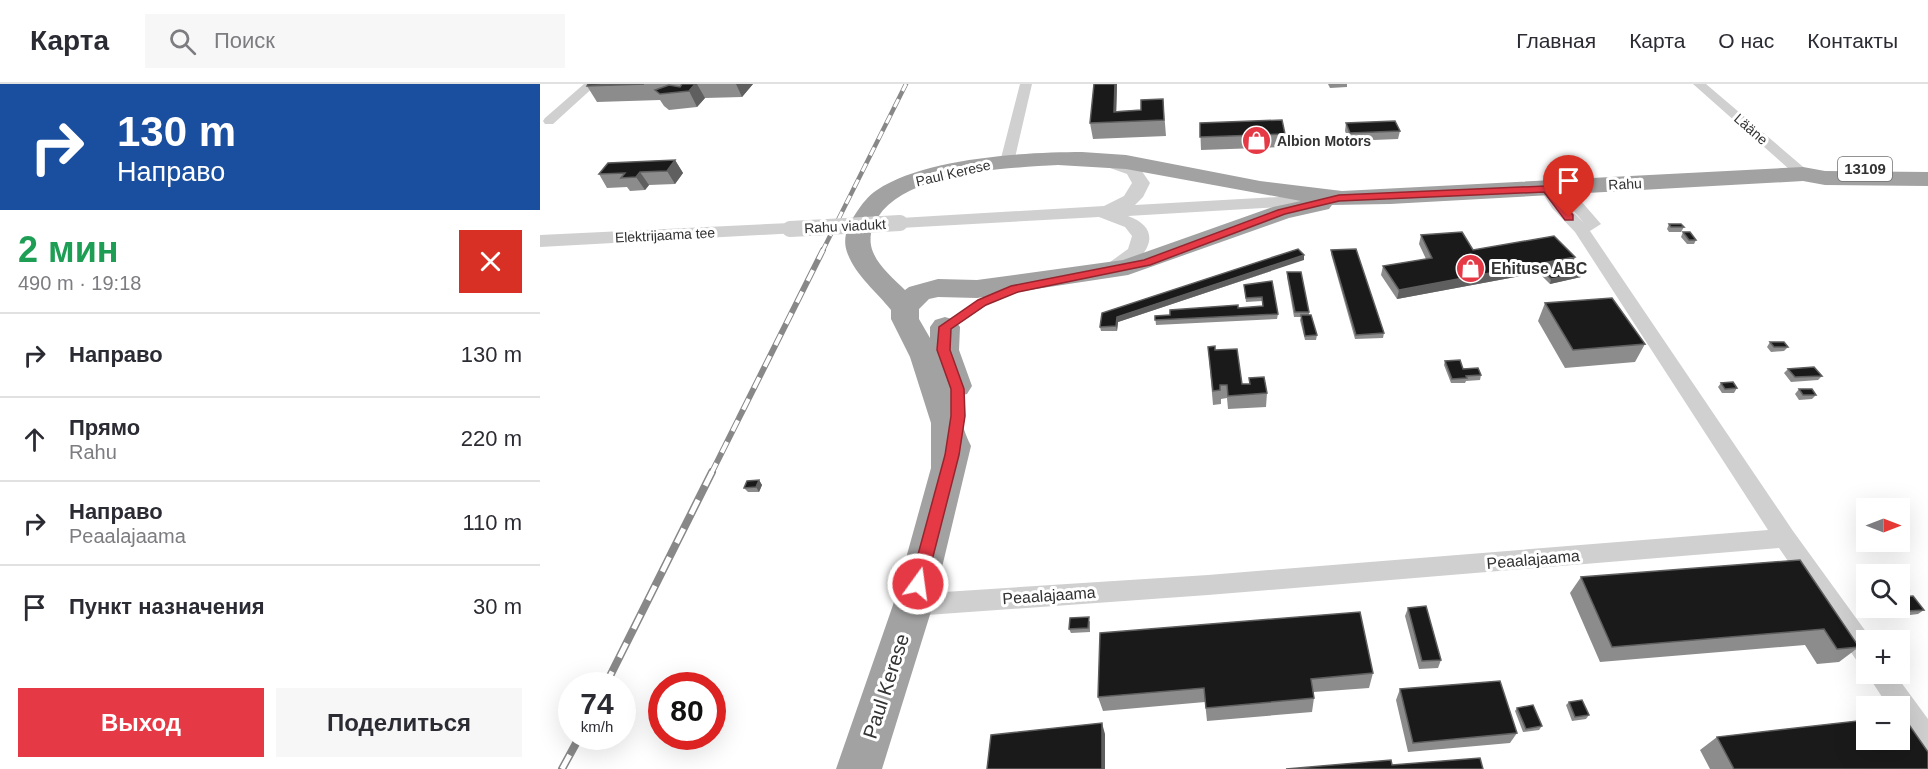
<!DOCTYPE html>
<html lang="ru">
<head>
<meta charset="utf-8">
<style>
	body { margin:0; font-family:Helvetica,sans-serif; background:#f7f7f7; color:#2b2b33; height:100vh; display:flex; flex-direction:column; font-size:22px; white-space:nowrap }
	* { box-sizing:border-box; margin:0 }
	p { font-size:20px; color:#7c7c81 }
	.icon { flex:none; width:33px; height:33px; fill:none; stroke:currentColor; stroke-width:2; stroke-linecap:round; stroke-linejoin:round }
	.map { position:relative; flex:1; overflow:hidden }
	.drawer { display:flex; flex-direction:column; background:#fff; width:540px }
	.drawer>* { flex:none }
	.banner { background:#1a4fa0; color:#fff; overflow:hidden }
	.needle { width:39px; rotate:90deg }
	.fabs { position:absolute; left:1316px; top:414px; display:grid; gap:12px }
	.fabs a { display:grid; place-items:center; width:54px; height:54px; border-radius:0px; background:#fff; box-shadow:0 6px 24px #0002; font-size:30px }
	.speed { position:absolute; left:18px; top:588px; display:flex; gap:12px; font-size:30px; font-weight:700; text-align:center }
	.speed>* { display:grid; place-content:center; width:78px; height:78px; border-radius:50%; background:#fff; box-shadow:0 6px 24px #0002; line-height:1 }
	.speed small { font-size:15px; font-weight:400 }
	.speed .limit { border:9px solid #d22; background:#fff; color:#111 }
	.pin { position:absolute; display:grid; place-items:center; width:51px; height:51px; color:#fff; margin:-62px -26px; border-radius:50% 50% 50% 0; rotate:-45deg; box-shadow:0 0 6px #0007 }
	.pin .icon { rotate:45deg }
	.me { position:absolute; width:66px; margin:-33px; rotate:14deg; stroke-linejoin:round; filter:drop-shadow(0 0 4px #0008) }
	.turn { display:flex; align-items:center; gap:21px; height:126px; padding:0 18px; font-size:27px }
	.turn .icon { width:78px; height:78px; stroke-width:2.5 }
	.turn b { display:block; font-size:42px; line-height:51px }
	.round { display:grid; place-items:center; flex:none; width:63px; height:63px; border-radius:0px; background:#f7f7f7 }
	.summary { display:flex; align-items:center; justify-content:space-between; height:102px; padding:0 18px }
	h1 { font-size:36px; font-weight:600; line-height:45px; color:#1e9e55 }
	.button { display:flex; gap:12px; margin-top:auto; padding:12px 18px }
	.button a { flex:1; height:69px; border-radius:0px; background:#e63946; color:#fff; font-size:24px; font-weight:600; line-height:69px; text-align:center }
	.button a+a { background:#f7f7f7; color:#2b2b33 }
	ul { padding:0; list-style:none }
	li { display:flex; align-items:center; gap:18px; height:84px; padding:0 18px; border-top:2px solid #e1e1e2 }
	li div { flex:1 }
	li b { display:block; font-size:22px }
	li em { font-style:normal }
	header { display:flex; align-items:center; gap:36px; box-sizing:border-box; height:84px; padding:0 30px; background:#fff; border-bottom:2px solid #e1e1e2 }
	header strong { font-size:28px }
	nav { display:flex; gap:33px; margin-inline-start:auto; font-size:21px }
	.search { width:420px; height:54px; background:#f7f7f7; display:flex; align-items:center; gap:15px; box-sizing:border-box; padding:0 21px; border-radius:0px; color:#7c7c81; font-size:22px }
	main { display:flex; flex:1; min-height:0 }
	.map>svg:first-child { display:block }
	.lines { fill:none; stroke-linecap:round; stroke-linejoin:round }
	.minor { fill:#d0d0d0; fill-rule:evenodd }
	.tertiary { fill:#d0d0d0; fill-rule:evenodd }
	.trunk { fill:#a2a2a2; fill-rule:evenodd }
	.rail-far2-casing { stroke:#888; stroke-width:4.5 }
	.rail-far1-casing { stroke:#888; stroke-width:6 }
	.rail-casing { stroke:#888; stroke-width:8 }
	.rail-far2 { stroke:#fff; stroke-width:3; stroke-dasharray:9; stroke-linecap:butt }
	.rail-far1 { stroke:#fff; stroke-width:4; stroke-dasharray:12; stroke-linecap:butt }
	.rail { stroke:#fff; stroke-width:5; stroke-dasharray:16; stroke-linecap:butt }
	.tertiary-bridge { stroke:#d0d0d0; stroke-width:16 }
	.wall { fill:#8c8c8c }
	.shaded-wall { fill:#5f5f5f }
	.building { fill:#1a1a1a; stroke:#5f5f5f; stroke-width:1.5 }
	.route { fill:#e63946; stroke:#96252e; stroke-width:1.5 }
	.labels { text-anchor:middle; stroke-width:6; stroke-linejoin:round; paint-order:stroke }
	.far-street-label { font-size:14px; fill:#333; stroke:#fff }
	.far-poi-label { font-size:14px; font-weight:bold; fill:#333; stroke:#fff; text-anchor:start }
	.shield { fill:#fff; stroke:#707070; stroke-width:1.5 }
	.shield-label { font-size:15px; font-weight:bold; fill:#333 }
	.poi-label { font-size:16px; font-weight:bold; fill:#333; stroke:#fff; text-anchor:start }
	.street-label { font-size:16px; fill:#333; stroke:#fff }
	.near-street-label { font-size:20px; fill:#333; stroke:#fff }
</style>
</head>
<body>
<header>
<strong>Карта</strong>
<div class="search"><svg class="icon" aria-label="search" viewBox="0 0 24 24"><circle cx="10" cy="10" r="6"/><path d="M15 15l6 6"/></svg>Поиск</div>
<nav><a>Главная</a><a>Карта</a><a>О нас</a><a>Контакты</a></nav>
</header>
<main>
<section class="drawer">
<div class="banner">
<div class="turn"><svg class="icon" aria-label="right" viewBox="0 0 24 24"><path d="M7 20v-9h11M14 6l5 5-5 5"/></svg><div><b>130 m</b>Направо</div></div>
</div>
<div class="summary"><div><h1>2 мин</h1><p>490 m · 19:18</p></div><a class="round" style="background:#d93025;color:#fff"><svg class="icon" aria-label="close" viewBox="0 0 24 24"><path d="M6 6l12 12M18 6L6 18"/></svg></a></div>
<ul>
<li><svg class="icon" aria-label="right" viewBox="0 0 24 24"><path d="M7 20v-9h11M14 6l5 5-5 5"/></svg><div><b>Направо</b></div><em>130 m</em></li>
<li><svg class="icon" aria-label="ahead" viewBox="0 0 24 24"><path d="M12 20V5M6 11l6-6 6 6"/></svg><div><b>Прямо</b><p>Rahu</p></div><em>220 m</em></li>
<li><svg class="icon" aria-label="right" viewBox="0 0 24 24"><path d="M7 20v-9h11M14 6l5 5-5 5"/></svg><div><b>Направо</b><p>Peaalajaama</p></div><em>110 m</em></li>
<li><svg class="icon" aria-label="arrive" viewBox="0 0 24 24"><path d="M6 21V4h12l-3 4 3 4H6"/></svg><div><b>Пункт назначения</b></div><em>30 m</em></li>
</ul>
<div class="button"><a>Выход</a><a>Поделиться</a></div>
</section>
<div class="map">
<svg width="1388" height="685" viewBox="0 0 1388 685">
	<rect width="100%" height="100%" fill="#fff"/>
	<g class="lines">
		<path class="minor" d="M44,0H57L13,40H5L3,37L5,34Z
			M480,0H492L474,78L467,82L460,78Z
			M1153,0H1166L1268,87L1270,90L1268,93H1258Z
			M1025,100L1030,101L1041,117L1061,140L1050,147L1253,447L1332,556H1326V581L1317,577L1239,464L668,511L373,532L365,529L361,521L365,513L373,510L668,491L1228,446L1035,148L1012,124L1000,105L1007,101L1012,102L1023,118L1044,139L1030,123L1018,104Z
			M1327,590H1355L1388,635V671L1379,667L1359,639V622H1348Z"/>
		<path class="tertiary" d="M562,71L599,83L610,99L603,113L595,121L792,110L798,111L801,115L798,119L792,120L588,132C632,148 599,184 569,192L562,190L559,186L588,165L592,152L585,143L559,133L360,144L354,143L351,139L354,135L360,134L564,122L584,112L592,99L587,90L556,79L554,76Z
			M250,139L257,141L259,145L257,149L0,163V151Z"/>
		<path class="trunk" d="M542,68L586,71L720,97L802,107L1263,83L1285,87L1388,88V102L1285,101L1263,97L850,120L792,121L789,125L749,134L588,191L437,214L398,213L389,215L379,225V235L390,254V243L395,236L405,233L415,236L420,243L419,266L432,302L427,310L414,313C420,330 423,347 431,362L393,521L342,685H296L353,521L391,384V339L370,273L351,235V226C336,207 315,191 307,168C302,154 308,141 316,129C322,120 328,112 337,106C384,74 486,68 542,68ZM518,81L586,85L761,117L733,123L583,176L437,196L398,195L369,203L365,206C354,195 339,183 333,168C328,156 331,143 338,133C368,87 467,84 518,81Z"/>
		<defs>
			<path id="rail-far2" d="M282,168L366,0"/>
			<path id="rail-far1" d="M171,390L283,166"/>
			<path id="rail" d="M65,602L172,388
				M22,685L40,652"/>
		</defs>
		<use href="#rail-far2" class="rail-far2-casing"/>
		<use href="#rail-far1" class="rail-far1-casing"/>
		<use href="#rail" class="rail-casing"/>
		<use href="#rail-far2" class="rail-far2"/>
		<use href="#rail-far1" class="rail-far1"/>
		<use href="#rail" class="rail"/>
		<path class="tertiary-bridge" d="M250,145L360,139"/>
	</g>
	<path class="wall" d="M48,0H213L202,13L165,14L157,23L129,26L124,22L120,16L57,18L47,2Z
		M554,0H577L576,27L601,26L623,15L626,52L553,55L550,39Z
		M788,0H807V3L790,4Z
		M660,39L745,50L744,63L661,66Z
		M806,39L860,47L858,55L809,57L805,47Z
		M135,76L143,89L135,100L109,101L105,106L90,107L87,103L67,104L59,90Z
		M1129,140L1144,143L1141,148H1129L1127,145Z
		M1143,148L1156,156L1154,160H1147L1141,153Z
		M881,151L933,166L1032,180L1041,193L1010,200L1001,191L1002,188L857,215L841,191L843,182L886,175L879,160Z
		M791,166L844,249L843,254L815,255L791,170Z
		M764,176L578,238L577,247H561L560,243Z
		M747,188L769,228V231L777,251L776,256H765L760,236L761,233H754L747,193Z
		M732,197L738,230L737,235L616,241L615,232L698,224L723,222L722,217L706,218L704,201Z
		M1005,219L1105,260L1095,278L1025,284L998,237Z
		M1230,258L1248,263L1244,267L1231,268L1227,263Z
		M668,263L702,300H709V294L727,309L726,323L688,325L687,314L681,315V320L673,321Z
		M905,277L941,291L940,296L926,297L925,299H911L904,281Z
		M1248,285L1282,292L1278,296L1251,298L1244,289Z
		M1181,299L1197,304L1194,309H1182L1178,303Z
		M1259,305L1276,311L1272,315L1259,316L1255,310Z
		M219,396L222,401L219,408H208L204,404Z
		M1260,476L1319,563L1299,578L1277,580L1265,561L1060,578L1030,509L1041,493Z
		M1359,492L1369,506L1364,510L1359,511Z
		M1359,513L1384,526L1378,530L1362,532L1356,524H1359Z
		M868,524L901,576L898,584L879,585L865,532Z
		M550,537V548L531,549L529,545Z
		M833,589L829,604L774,608V614L772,628L667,637L665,618L563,627L558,613Z
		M860,605L977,649L970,659L868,668L856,616Z
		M1029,618L1049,631L1046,635L1032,637L1026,621Z
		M977,624L1002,642L999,646L983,648L975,627Z
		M1177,653L1388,685H1170L1160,666Z"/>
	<path class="shaded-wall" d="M155,0H157L165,14L157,23L149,7Z
		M196,0H213L202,13Z
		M575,0H577L576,38L574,28Z
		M135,76L143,89L135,100L127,87Z
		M100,88L109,101L105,106L96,93Z
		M764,171V176L578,238L577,247L576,242L577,233Z
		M1035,173L1031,183L1002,186V188L857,215L859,206Z
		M1043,189L1041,193L1010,200L1011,195Z
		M219,396L222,401L219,408L216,403Z
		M562,639L565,650V685H562Z"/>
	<path class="building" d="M48,0H104L47,2Z
		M142,0H155L149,7L120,10L115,6L129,1L140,3Z
		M554,0H575L574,28L601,26V16L623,15L624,36L550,39Z
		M742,36L745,50L660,53V39Z
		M855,37L860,47L810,49L806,39Z
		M135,76L127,87L100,88L96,93L81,94L85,89L59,90L68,79Z
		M1129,140H1141L1144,143H1131Z
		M922,148L933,166L1014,152L1035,173L859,206L843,182L892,174L881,151Z
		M1143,148H1150L1156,156H1149Z
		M758,165L764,171L577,233L576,242L560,243L562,229Z
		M816,165L844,249L816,251L791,166Z
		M1033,180L1043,189L1011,195L1002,186Z
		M747,188H761L769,228H755Z
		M732,197L738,230L615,236V232L630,231V226L698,221V224L723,222L722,213L706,214L704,201Z
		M1072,214L1105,260L1033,266L1005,219Z
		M761,231H771L777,251L765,252Z
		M1230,258H1244L1248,263H1234Z
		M675,262V266L697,265L702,300H710L709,294L724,293L727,309L688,312L687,301H680V306L673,307L668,263Z
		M920,276L923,285L938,284L941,291L926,292L927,294L912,295L905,277Z
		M1274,283L1282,292L1255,293L1248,285Z
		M1193,298L1197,304L1185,305L1181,299Z
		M1259,305H1272L1276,311H1263Z
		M219,396L216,403L204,404L207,397Z
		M1260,476L1319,563L1297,565L1284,545L1072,563L1041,493Z
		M1359,492L1369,506L1359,507Z
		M1373,512L1384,526L1368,527L1359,517V513Z
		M886,522L901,576L882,577L868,524Z
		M820,528L833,589L771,595L774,614L666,624L664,604L558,613L560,549Z
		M549,533L548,544L529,545L530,534Z
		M960,597L977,649L873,659L860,605Z
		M1042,616L1049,631L1035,633L1029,618Z
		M993,621L1002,642L986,645L977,624Z
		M1359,632H1363L1388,668V685H1194L1177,653L1326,636V656H1359Z
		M562,639V685H447L451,651Z
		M940,674L943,685H746L851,676L852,681Z"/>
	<path class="route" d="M1006,102H1010L1033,131V136H1025L1004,108L799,117L745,130L610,181L478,208L446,221L411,245L410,266L424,305L425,332L419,371L386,500L384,505L378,507L372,505L370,500L405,371L411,332V305L397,266L399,243L438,216L471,202L604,176L738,126L799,111Z"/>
	<defs>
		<symbol id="shop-disc" viewBox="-11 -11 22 22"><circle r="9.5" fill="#e63946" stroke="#fff"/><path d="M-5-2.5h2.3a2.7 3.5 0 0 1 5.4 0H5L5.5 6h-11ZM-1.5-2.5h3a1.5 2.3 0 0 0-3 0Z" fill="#fff"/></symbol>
	</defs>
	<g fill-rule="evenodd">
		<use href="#shop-disc" x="700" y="40" width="33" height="33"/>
		<use href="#shop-disc" x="914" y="168" width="33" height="33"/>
	</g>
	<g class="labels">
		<g class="far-street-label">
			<text transform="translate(1211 45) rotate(41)" y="5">Lääne</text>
			<text transform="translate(413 89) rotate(-13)" y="5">Paul Kerese</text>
			<text transform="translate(1085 100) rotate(-3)" y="5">Rahu</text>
			<text transform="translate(305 142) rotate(-3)" y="5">Rahu viadukt</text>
			<text transform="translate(125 151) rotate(-3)" y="5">Elektrijaama tee</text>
		</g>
		<g class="far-poi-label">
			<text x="737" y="62">Albion Motors</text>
		</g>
		<rect class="shield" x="1298" y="73" width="54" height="24" rx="4.5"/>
		<g class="shield-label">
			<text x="1325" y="90">13109</text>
		</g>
		<g class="poi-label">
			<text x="951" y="190">Ehituse ABC</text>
		</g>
		<g class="street-label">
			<text transform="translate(993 475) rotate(-5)" y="6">Peaalajaama</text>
			<text transform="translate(509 511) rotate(-4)" y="6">Peaalajaama</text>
		</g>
		<g class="near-street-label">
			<text transform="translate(346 602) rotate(-72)" y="7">Paul Kerese</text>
		</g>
	</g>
</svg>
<div class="fabs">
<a><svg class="needle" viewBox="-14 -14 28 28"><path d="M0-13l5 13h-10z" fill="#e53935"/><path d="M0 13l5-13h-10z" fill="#7c7c81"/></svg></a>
<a><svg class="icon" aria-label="search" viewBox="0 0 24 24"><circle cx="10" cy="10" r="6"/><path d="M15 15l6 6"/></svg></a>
<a>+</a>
<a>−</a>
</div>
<div class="speed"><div>74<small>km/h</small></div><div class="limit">80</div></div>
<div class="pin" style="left:1029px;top:133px;background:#d93025"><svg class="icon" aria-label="arrive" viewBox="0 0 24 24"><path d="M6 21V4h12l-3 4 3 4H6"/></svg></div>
<svg class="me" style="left:378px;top:500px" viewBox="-20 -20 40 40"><circle r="17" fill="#e63946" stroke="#fff" stroke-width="3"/><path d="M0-11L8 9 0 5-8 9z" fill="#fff"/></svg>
</div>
</main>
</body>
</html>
